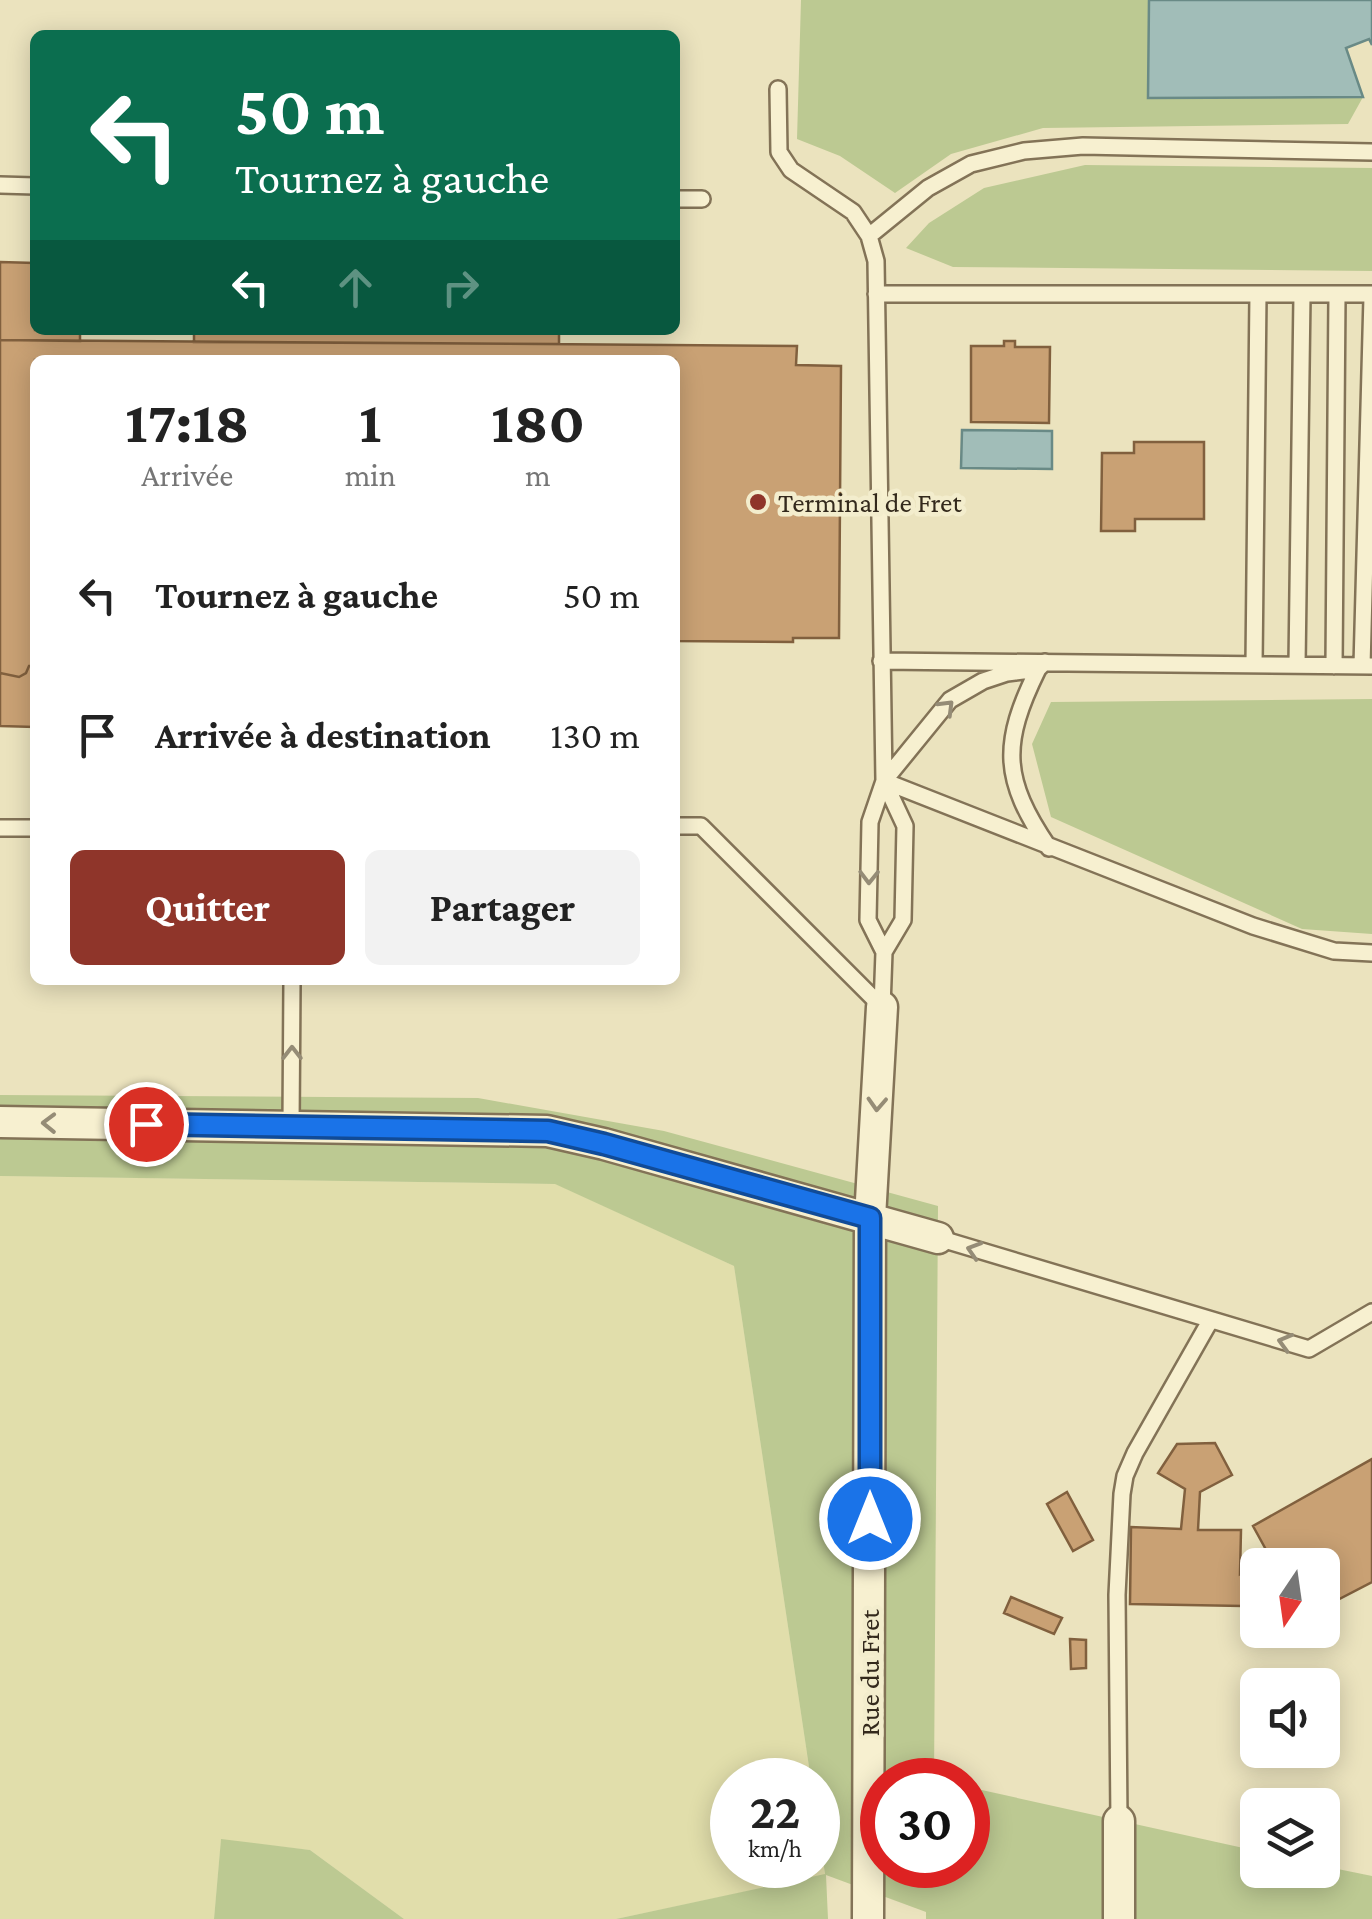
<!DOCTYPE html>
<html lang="fr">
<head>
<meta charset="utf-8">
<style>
	body { margin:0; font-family:"Crimson Pro",serif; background:#f2f2f2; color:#222; height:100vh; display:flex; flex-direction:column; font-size:38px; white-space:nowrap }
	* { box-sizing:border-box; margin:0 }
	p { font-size:32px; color:#767676 }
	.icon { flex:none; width:55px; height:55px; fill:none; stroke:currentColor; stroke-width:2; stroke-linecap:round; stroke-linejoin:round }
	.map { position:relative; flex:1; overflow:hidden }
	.details { position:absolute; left:30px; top:355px; width:650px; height:630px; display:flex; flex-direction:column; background:#fff; border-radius:15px; box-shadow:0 5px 25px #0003 }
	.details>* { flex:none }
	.guide { position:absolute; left:30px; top:30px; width:650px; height:305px; border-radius:15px; box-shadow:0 5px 25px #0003; background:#0b6e4f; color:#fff; overflow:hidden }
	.needle { width:65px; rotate:193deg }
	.tools { position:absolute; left:1240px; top:1548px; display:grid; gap:20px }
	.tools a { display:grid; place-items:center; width:100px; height:100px; border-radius:15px; background:#fff; box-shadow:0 5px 25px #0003; font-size:50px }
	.speed { position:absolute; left:710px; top:1758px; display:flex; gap:20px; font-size:50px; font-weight:700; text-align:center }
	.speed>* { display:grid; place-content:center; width:130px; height:130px; border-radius:50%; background:#fff; box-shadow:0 5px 25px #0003; line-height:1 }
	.speed small { font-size:25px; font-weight:400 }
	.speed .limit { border:15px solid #d22; background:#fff; color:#111 }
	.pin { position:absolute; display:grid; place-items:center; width:85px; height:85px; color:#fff; margin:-42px; border:5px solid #fff; border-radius:50%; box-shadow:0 2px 10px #0007 }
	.me { position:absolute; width:110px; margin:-55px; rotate:0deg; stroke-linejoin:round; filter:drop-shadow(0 0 8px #0008) }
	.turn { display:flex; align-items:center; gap:35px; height:210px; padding:0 40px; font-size:45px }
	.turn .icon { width:130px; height:130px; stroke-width:2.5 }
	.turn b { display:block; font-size:70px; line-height:85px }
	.lanes { display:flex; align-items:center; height:95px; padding:0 40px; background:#0003; justify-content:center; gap:50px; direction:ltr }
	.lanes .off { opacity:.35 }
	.eta { display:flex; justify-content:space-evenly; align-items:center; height:170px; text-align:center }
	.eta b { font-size:60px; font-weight:700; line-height:70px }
	.primary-button { display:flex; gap:20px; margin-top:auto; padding:20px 40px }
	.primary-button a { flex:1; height:115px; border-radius:15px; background:#8f352a; color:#fff; font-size:40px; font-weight:700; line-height:115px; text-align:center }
	.primary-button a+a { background:#f2f2f2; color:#222 }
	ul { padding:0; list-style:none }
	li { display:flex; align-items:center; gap:30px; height:140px; padding:0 40px }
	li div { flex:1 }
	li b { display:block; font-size:38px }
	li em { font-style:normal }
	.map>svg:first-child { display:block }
	.farmland { fill:#e1deab }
	.green { fill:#bcc992 }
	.water { fill:#a1bdb8; stroke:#698a86; stroke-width:2.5 }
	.building { fill:#c9a174; stroke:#81603e; stroke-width:2.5 }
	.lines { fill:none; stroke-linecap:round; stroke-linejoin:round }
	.lane-casing { stroke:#837357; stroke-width:20 }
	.street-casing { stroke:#837357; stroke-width:35 }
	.lane { stroke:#f7f0d0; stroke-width:15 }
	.street { stroke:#f7f0d0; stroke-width:30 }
	.oneway { stroke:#958c76 }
	.route-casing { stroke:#114b97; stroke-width:25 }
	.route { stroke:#1a73e8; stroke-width:18 }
	.poi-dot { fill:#8f352a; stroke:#f3edcd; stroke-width:4 }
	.labels { text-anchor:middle; stroke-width:9; stroke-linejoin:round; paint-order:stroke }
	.poi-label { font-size:28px; fill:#33291c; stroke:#f3edcd; text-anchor:start }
	.street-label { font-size:28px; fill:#33291c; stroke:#f3edcd }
</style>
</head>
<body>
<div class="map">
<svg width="1372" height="1919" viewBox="0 0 1372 1919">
	<rect width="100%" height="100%" fill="#ebe3be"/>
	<path class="farmland" d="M0,1176L556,1184L734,1266L811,1780H732V1865H818V1826L825,1875L616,1919H404L310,1850L221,1840L214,1919H0Z"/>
	<path class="green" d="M801,0H1149L1148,98L1363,97L1348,124L1043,128L951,154L895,193L840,156L797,139Z
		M1085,165L1372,168V271L953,267L906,248L929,223L984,188Z
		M1372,699V934L1302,929L1051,817L1032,744L1051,702Z
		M0,1095L478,1098L664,1131L938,1206L934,1780H882V1865H968V1787L1257,1851L1258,1870H1322L1323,1866L1372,1876V1919H926V1912L826,1875L828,1919H616L825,1874L818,1826V1780H811L734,1266L555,1184L0,1176Z
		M221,1839L310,1850L404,1919H214Z"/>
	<path class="water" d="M1149,0H1372V45L1369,39L1346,48L1363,97L1148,98Z
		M962,430L1052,431V469L961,468Z"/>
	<path class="building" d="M0,262L35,263V330H80V341L0,340Z
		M194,330H559V344L194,342Z
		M0,340L797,346L796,365L841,366L839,638H793V642L675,641V360H35V666H29L26,673L19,677L0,673Z
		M1004,341H1015V347H1050L1049,423L971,422V346H1004Z
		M1134,442H1204V519H1135V531H1101L1102,453H1134Z
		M29,666H35V727L0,726V673L19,677L26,673Z
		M1215,1443L1232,1475L1200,1492L1198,1530H1241L1240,1574L1270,1557L1253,1526L1372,1459V1582L1322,1608V1565H1258V1598L1243,1606L1130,1604L1131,1527L1181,1529L1185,1489L1158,1473L1177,1444Z
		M1067,1492L1093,1540L1073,1551L1047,1504Z
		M1011,1597L1062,1618L1054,1634L1004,1613Z
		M1070,1639L1086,1640V1668L1071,1669Z"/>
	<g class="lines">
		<defs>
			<path id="lane" d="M778,89L779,152L791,170L853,212L869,236L876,261L884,781L905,826L903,920L884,952L868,920L870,822L884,781L950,700L983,681L1007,673L1038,669L1045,662
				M0,185L35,186
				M675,199H702
				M869,236L928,188L971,164L1024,151L1083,146L1372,152
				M876,294H1372
				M881,661L1372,666
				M1254,665L1258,294
				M1297,665L1302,295
				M1334,666L1337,295
				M1362,666L1372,297
				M1038,669C1001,744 1002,779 1049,848
				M884,781L1253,926L1334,951L1372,953
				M675,826H701L882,1007
				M0,828H35
				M882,1007L884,952
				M291,1127L292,980
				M938,1238L1309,1349L1372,1312
				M1119,1821L1117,1595L1122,1494L1125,1476L1135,1453L1210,1321"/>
			<path id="street" d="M0,1122L547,1131L604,1144L938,1238
				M1119,1821V1919
				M868,1919L870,1218L882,1007"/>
		</defs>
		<use href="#lane" class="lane-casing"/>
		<use href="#street" class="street-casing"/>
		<use href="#lane" class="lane"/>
		<use href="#street" class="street"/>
	</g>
	<defs><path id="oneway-chevron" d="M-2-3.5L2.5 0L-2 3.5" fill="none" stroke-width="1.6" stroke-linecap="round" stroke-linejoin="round" transform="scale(2.5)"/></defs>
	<g class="oneway">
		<use href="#oneway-chevron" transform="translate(947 707) rotate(-45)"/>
		<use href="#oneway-chevron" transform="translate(869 877) rotate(91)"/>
		<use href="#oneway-chevron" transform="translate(292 1053) rotate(-90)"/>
		<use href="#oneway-chevron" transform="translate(877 1104) rotate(93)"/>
		<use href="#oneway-chevron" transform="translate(49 1123) rotate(-179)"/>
		<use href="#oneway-chevron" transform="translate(974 1250) rotate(-163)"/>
		<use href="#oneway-chevron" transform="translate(1285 1342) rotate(-164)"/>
	</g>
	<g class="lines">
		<defs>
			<path id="route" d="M146,1124L548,1131L604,1144L870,1218V1519"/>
		</defs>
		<use href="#route" class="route-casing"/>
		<use href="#route" class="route"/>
	</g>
	<circle class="poi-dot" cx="758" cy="502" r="10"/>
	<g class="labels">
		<g class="poi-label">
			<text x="778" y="512">Terminal de Fret</text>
		</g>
		<g class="street-label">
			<text transform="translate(869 1673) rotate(-90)" y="10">Rue du Fret</text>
		</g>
	</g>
</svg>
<div class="tools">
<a><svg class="needle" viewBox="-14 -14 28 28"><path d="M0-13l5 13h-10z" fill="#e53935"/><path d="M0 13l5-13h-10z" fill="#767676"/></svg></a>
<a><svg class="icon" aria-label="sound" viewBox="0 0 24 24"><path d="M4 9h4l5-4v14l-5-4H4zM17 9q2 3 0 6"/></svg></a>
<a><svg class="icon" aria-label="layers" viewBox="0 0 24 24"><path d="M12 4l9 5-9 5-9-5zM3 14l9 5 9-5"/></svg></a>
</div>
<div class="speed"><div>22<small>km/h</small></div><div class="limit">30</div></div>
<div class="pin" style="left:146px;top:1124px;background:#d93025"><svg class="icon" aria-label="arrive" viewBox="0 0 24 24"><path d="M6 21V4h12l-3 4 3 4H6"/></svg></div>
<svg class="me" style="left:870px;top:1519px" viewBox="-20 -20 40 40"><circle r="17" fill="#1a73e8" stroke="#fff" stroke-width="3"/><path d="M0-11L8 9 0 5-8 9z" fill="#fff"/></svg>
<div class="guide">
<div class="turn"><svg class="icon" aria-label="left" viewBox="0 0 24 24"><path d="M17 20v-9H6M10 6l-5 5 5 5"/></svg><div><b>50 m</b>Tournez à gauche</div></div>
<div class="lanes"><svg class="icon" aria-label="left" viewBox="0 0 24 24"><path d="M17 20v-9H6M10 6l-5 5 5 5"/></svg><svg class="icon off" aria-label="ahead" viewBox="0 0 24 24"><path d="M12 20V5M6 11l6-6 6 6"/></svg><svg class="icon off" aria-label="right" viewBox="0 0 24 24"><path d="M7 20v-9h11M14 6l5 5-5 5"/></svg></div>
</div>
<section class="details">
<div class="eta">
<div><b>17:18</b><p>Arrivée</p></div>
<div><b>1</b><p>min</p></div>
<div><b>180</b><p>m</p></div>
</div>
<ul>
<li><svg class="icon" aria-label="left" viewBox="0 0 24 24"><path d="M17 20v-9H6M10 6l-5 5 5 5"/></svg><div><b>Tournez à gauche</b></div><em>50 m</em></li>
<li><svg class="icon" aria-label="arrive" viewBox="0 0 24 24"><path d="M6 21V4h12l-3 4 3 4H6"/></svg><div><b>Arrivée à destination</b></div><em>130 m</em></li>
</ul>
<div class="primary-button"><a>Quitter</a><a>Partager</a></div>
</section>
</div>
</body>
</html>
